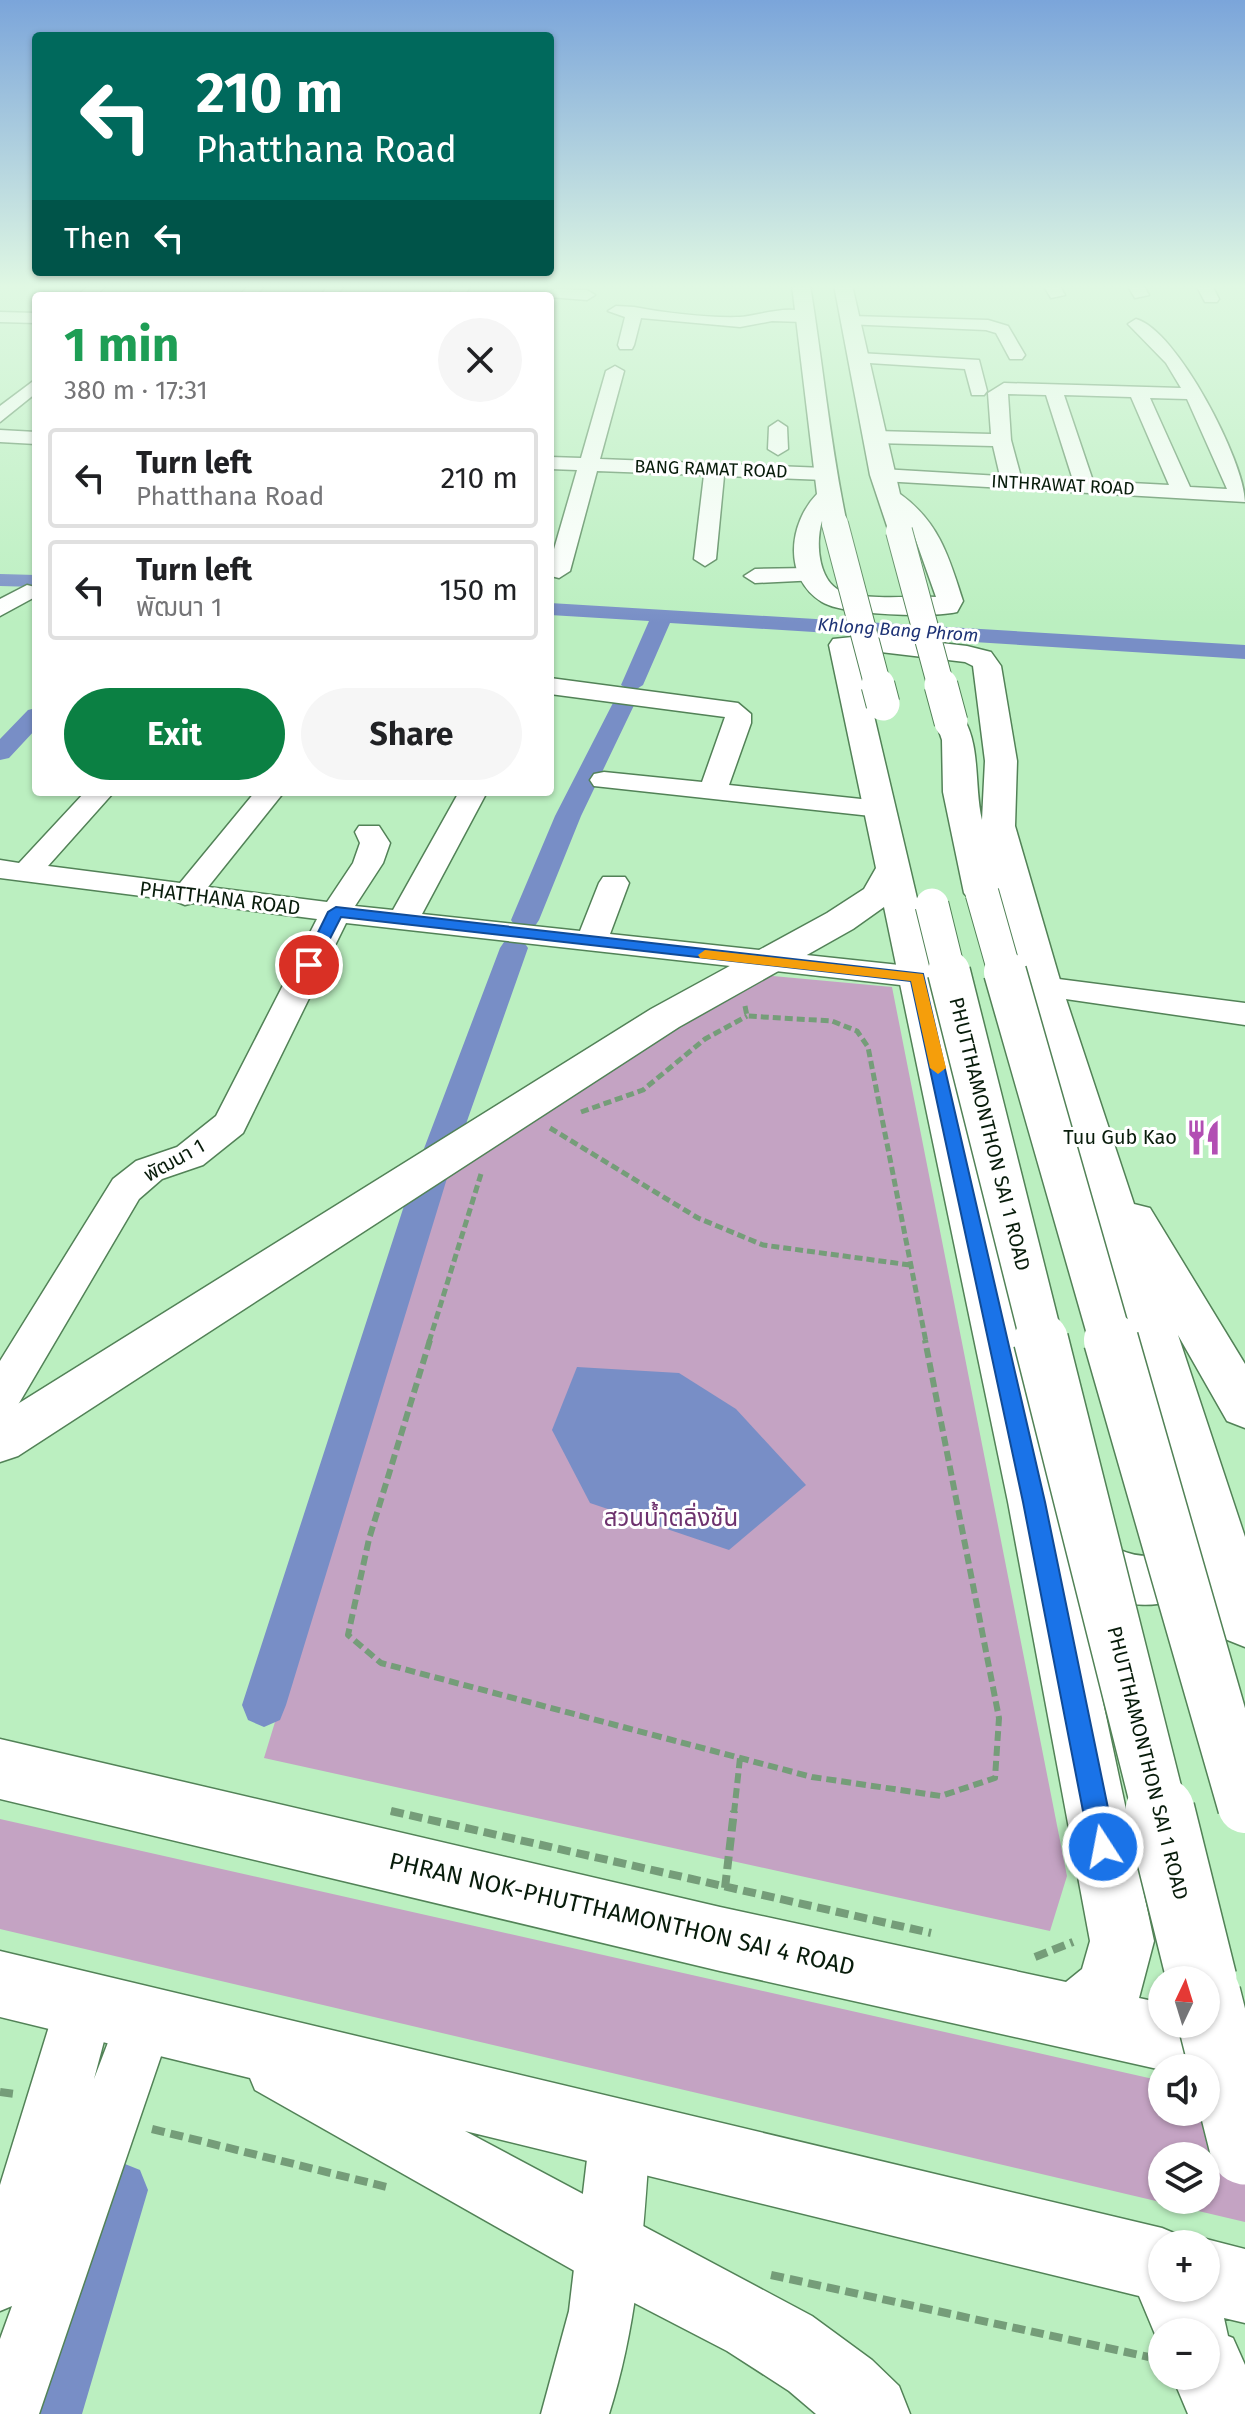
<!DOCTYPE html>
<html lang="en">
<head>
<meta charset="utf-8">
<style>
	body { margin:0; font-family:"Fira Sans","Noto Sans Thai",sans-serif; background:#f6f6f6; color:#202124; height:100vh; display:flex; flex-direction:column; font-size:30px; white-space:nowrap }
	* { box-sizing:border-box; margin:0 }
	p { font-size:26px; color:#757577 }
	.icon { flex:none; width:44px; height:44px; fill:none; stroke:currentColor; stroke-width:2; stroke-linecap:round; stroke-linejoin:round }
	.map { position:relative; flex:1; overflow:hidden }
	.drawer { position:absolute; left:32px; top:292px; width:522px; height:504px; display:flex; flex-direction:column; background:#fff; border-radius:8px; box-shadow:0 2px 6px #0004 }
	.drawer>* { flex:none }
	.top-card { position:absolute; left:32px; top:32px; width:522px; height:244px; border-radius:8px; box-shadow:0 2px 6px #0004; background:#00695c; color:#fff; overflow:hidden }
	.needle { width:52px; rotate:4deg }
	.tools { position:absolute; left:1148px; top:1966px; display:grid; gap:16px }
	.tools a { display:grid; place-items:center; width:72px; height:72px; border-radius:50%; background:#fff; box-shadow:0 2px 6px #0004; font-size:40px }
	.pin { position:absolute; display:grid; place-items:center; width:68px; height:68px; color:#fff; margin:-34px; border:4px solid #fff; border-radius:50%; box-shadow:0 2px 8px #0007 }
	.me { position:absolute; width:88px; margin:-44px; rotate:349deg; stroke-linejoin:round; filter:drop-shadow(0 0 6px #0008) }
	.turn { display:flex; align-items:center; gap:28px; height:168px; padding:0 32px; font-size:36px }
	.turn .icon { width:104px; height:104px; stroke-width:2.5 }
	.turn b { display:block; font-size:56px; line-height:68px }
	.then { display:flex; align-items:center; height:76px; padding:0 32px; background:#0003; gap:16px; font-size:30px }
	.round { display:grid; place-items:center; flex:none; width:84px; height:84px; border-radius:42px; background:#f6f6f6 }
	.summary { display:flex; align-items:center; justify-content:space-between; height:136px; padding:0 32px }
	h1 { font-size:48px; font-weight:700; line-height:60px; color:#1e9e55 }
	.primary-button { display:flex; gap:16px; margin-top:auto; padding:16px 32px }
	.primary-button a { flex:1; height:92px; border-radius:48px; background:#0b8043; color:#fff; font-size:32px; font-weight:700; line-height:92px; text-align:center }
	.primary-button a+a { background:#f6f6f6; color:#202124 }
	ul { padding:0; list-style:none }
	li { display:flex; align-items:center; gap:24px; height:100px; margin:0 16px 12px; padding:0 16px; border:4px solid #e0e0e0; border-radius:8px }
	li div { flex:1 }
	li b { display:block; font-size:30px }
	li em { font-style:normal }
	.map>svg:first-child { display:block }
	.green { fill:#c4a3c3; fill-rule:evenodd }
	.water { fill:#788ec6 }
	.lines { fill:none; stroke-linecap:round; stroke-linejoin:round }
	.canal { fill:#788ec6; fill-rule:evenodd }
	.minor-casing { stroke:#528257; stroke-width:3 }
	.major-casing { stroke:#528257; stroke-width:3 }
	.path-far2 { stroke:#759d79; stroke-width:5; stroke-dasharray:8 4; stroke-linecap:butt }
	.path-far1 { stroke:#759d79; stroke-width:6; stroke-dasharray:10 5; stroke-linecap:butt }
	.path { stroke:#759d79; stroke-width:8; stroke-dasharray:13 6; stroke-linecap:butt }
	.minor { fill:#fff; fill-rule:evenodd }
	.major { fill:#fff; fill-rule:evenodd }
	.major-bridge-far4-casing { stroke:#528257; stroke-width:28; stroke-linecap:butt }
	.major-bridge-far3-casing { stroke:#528257; stroke-width:35; stroke-linecap:butt }
	.major-bridge-far2-casing { stroke:#528257; stroke-width:45; stroke-linecap:butt }
	.major-bridge-far1-casing { stroke:#528257; stroke-width:57; stroke-linecap:butt }
	.major-bridge-casing { stroke:#528257; stroke-width:72; stroke-linecap:butt }
	.major-bridge-far4 { stroke:#fff; stroke-width:26 }
	.major-bridge-far3 { stroke:#fff; stroke-width:33 }
	.major-bridge-far2 { stroke:#fff; stroke-width:42 }
	.major-bridge-far1 { stroke:#fff; stroke-width:54 }
	.major-bridge { stroke:#fff; stroke-width:69 }
	.route { fill:#1a73e8; stroke:#114b97; stroke-width:2 }
	.slow { fill:#f59e0b }
	.labels { text-anchor:middle; stroke-width:6; stroke-linejoin:round; paint-order:stroke }
	.far-street-label { font-size:18px; fill:#081c0b; stroke:#fff }
	.far-water-label { font-size:18px; font-style:italic; fill:#1e3376; stroke:#fff }
	.street-label { font-size:20px; fill:#081c0b; stroke:#fff }
	.poi-label { font-size:20px; fill:#081c0b; stroke:#fff; text-anchor:end }
	.near-park-label { font-size:24px; fill:#6e326e; stroke:#fff }
	.near-street-label { font-size:24px; fill:#081c0b; stroke:#fff }
</style>
</head>
<body>
<div class="map">
<svg width="1245" height="2414" viewBox="0 0 1245 2414">
	<rect width="100%" height="100%" fill="#bbefc0"/>
	<path class="green" d="M751,974L892,987L1067,1876L1050,1931L264,1758L449,1153Z
		M0,1819L1162,2081V2112H1206L1245,2100V2222L0,1929ZM1162,2156H1206V2200H1162Z"/>
	<path class="water" d="M577,1367L679,1373L736,1409L806,1485L729,1550L590,1503L552,1430Z"/>
	<g class="lines">
		<path class="canal" d="M0,574L36,575V587L0,586Z
			M550,603L1245,645V659L670,623L643,685L632,692L621,685L649,621L550,615Z
			M626,692L637,699L581,816L539,920L535,926H515L511,920L555,816L615,699Z
			M36,708V729L9,758L0,760V739L28,710Z
			M514,939L524,942L528,948L448,1175L286,1705L280,1720L264,1727L248,1720L242,1705L414,1175L500,948L504,942Z
			M120,2162L140,2170L148,2190L82,2414H22L92,2190L100,2170Z"/>
		<defs>
			<path id="minor" d="M90,285H107L95,296H77Z
				M249,285H265L256,296H239Z
				M329,285H345L336,296H320Z
				M455,285H471L464,296H448Z
				M1043,285H1059L1065,295L1051,298Z
				M1127,285H1143L1149,295L1135,298Z
				M1196,285H1212L1219,299L1217,302H1205Z
				M555,289L587,290L595,295L587,300L550,297L547,294Z
				M634,307C666,313 707,318 740,317C760,316 795,301 812,317L804,322L772,321L740,327L641,318L634,345L632,349H620L618,345L625,317L608,311L616,306Z
				M0,312L36,313V323L0,322Z
				M851,316L988,320L1008,326L1025,355L1022,359H1010L996,333L986,330L845,324L843,321Z
				M1136,319C1177,330 1245,462 1245,502L882,481L872,475L882,469L1000,476L993,446L875,443L865,437L875,431L991,434L988,393L1004,383L1181,388L1166,363L1128,324ZM1008,394L1046,395L1073,480L1021,477L1011,440ZM1064,395L1131,397L1169,485L1093,481ZM1150,398L1187,399L1227,489L1190,487Z
				M859,353L979,360L987,391L984,395H972L965,369L853,362L850,358Z
				M615,366L624,371L600,459L825,468L835,474L825,480L724,476L716,559L705,566L694,559L704,475L597,471L570,571L559,578L551,576L550,563L577,470L550,469V457L581,458L606,371Z
				M36,379V393L0,422V406Z
				M778,421L787,427L788,449L778,455L768,449L769,427Z
				M0,430L36,432V444L0,442Z
				M810,568L818,570L821,575L818,580L755,583L744,576L755,569Z
				M27,585L35,587V597L0,616V599Z
				M550,678L738,703L751,714V723L729,785L880,801L890,803L894,809L890,815L880,817L594,786L590,780L594,774L604,772L702,782L725,717L550,694Z
				M85,792H114L48,866L180,883L255,792H284L208,887L327,902L353,863L360,843L355,832L359,826H379L390,843L383,863L355,906L393,910L459,792H487L422,914L580,931L599,883L603,877H625L629,883L610,934L918,967L929,970L934,977L929,984L918,987L346,923L243,1133L203,1165L162,1179L139,1199L15,1410L0,1416V1361L113,1179L136,1161L177,1147L216,1116L317,919L193,903L185,905L173,900L0,878V860L19,863Z
				M1043,977L1245,1003V1025L1031,994L1027,987L1031,980Z
				M84,1978L104,1987L113,2007L94,2079L125,1998L145,1989L165,1998L174,2018L39,2414H0V2339L12,2306L0,2311V2185L55,2007L64,1987Z
				M620,2104L641,2113L650,2134C644,2229 638,2323 609,2414H541L569,2311L590,2134L599,2113Z"/>
			<path id="major" d="M792,285H810C823,364 830,445 847,524L835,531L826,529L822,521C815,543 818,586 846,593C873,600 908,596 936,597L913,532L908,526L897,531L888,529L870,475L834,285H852L900,494C939,522 949,557 963,601L957,612C933,618 842,615 822,602C782,577 789,523 817,494Z
				M872,635L967,646L991,652L1001,666L1017,761L1015,826L1062,987L1134,1204L1150,1208L1245,1364V1428L1227,1421L1178,1335L1245,1537V1647L1225,1639L1208,1590C1156,1610 1129,1611 1078,1585L1154,1941L1139,1998L1162,2003V2024H1206V2012L1245,2022V2086L1241,2088L1206,2080V2068L1162,2070L720,1971L0,1799V1739L720,1907L1066,1982L1082,1969L1090,1941L1008,1502L884,907L853,929L679,1027L18,1456L0,1462V1415L651,1009L827,913L864,889L876,868L829,645L833,639ZM872,651L965,662L973,666L985,761L982,820C974,787 981,743 962,716H940L936,722L942,740L943,792L964,893L970,900L982,904L994,900L999,893L1024,987L1193,1543C1133,1568 1132,1552 1077,1532L1067,1535L859,652Z
				M0,1951L1162,2228L1188,2239L1190,2244H1162V2288H1206V2244H1194L1206,2239L1245,2249V2323L1224,2318L1228,2336L1233,2338L1245,2365V2414H1188L1172,2376H1206V2332H1162V2351L1139,2296L465,2131L812,2316L872,2360L899,2386L910,2414H816L789,2391L727,2351L594,2282L255,2090L250,2078L0,2017Z"/>
		</defs>
		<use href="#minor" class="minor-casing"/>
		<use href="#major" class="major-casing"/>
		<path class="path-far2" d="M745,1006L747,1016L832,1021L857,1031L868,1047L926,1342
			M581,1112L643,1090L705,1039L747,1016
			M550,1128L698,1218L763,1245L910,1265
			M429,1342L481,1174"/>
		<path class="path-far1" d="M430,1340L369,1539L348,1635L381,1663L812,1777L941,1796L995,1778L999,1718L925,1340
			M391,1811L400,1813
			M734,1813L740,1758"/>
		<path class="path" d="M391,1811L931,1933
			M725,1888L734,1811
			M1035,1957L1073,1942
			M0,2092L15,2094
			M152,2129L391,2188
			M771,2275L1149,2357"/>
		<use href="#minor" class="minor"/>
		<use href="#major" class="major"/>
		<defs>
			<path id="major-bridge-far4" d="M835,524L878,687
				M899,531L941,687"/>
			<path id="major-bridge-far3" d="M878,685L883,704
				M941,685L951,722
				M982,893L1005,974
				M932,905L949,974"/>
			<path id="major-bridge-far2" d="M949,972L1042,1342
				M1005,972L1111,1342"/>
			<path id="major-bridge-far1" d="M1041,1340L1160,1813
				M1111,1340L1245,1806"/>
			<path id="major-bridge" d="M1160,1811L1202,1980
				M1206,1995L1245,2150"/>
		</defs>
		<use href="#major-bridge-far4" class="major-bridge-far4-casing"/>
		<use href="#major-bridge-far3" class="major-bridge-far3-casing"/>
		<use href="#major-bridge-far2" class="major-bridge-far2-casing"/>
		<use href="#major-bridge-far1" class="major-bridge-far1-casing"/>
		<use href="#major-bridge" class="major-bridge-casing"/>
		<use href="#major-bridge-far4" class="major-bridge-far4"/>
		<use href="#major-bridge-far3" class="major-bridge-far3"/>
		<use href="#major-bridge-far2" class="major-bridge-far2"/>
		<use href="#major-bridge-far1" class="major-bridge-far1"/>
		<use href="#major-bridge" class="major-bridge"/>
	</g>
	<linearGradient id="sky" x2="0" y2="1"><stop stop-color="#7ba5da"/><stop offset="0.46" stop-color="#e0f8e3"/><stop offset="1" stop-color="#e0f8e3" stop-opacity="0"/></linearGradient>
	<rect width="1245" height="623" fill="url(#sky)"/>
	<path class="route" d="M336,907L923,974L1045,1502L1116,1847L1112,1856L1103,1860L1094,1856L1090,1847L1023,1502L911,981L341,917L315,968H304L302,965L328,912Z"/>
	<path class="slow" d="M705,950L923,974L946,1068L938,1074L930,1068L911,981L700,958L698,955Z"/>
	<defs>
		<symbol id="restaurant-bare" viewBox="-9 -9 18 18"><path d="M-5-6h1v4h1v-4h1v4h1v-4h1v5L-1.5 .5V6h-2V.5L-5-1ZM5-6V6H3V1.5H1.5Q1.5-4 5-6Z" fill="#b24eb3" stroke="#fff" stroke-width="2.5" paint-order="stroke"/></symbol>
	</defs>
	<g fill-rule="evenodd">
		<use href="#restaurant-bare" x="1178" y="1112" width="51" height="51"/>
	</g>
	<g class="labels">
		<g class="far-street-label">
			<text transform="translate(711 469) rotate(2)" y="6">BANG RAMAT ROAD</text>
			<text transform="translate(1063 485) rotate(3)" y="6">INTHRAWAT ROAD</text>
		</g>
		<g class="far-water-label">
			<text transform="translate(898 630) rotate(4)" y="6">Khlong Bang Phrom</text>
		</g>
		<g class="street-label">
			<text transform="translate(220 898) rotate(7)" y="7">PHATTHANA ROAD</text>
			<text transform="translate(990 1134) rotate(76)" y="7">PHUTTHAMONTHON SAI 1 ROAD</text>
			<text transform="translate(174 1160) rotate(-29)" y="7">พัฒนา 1</text>
			<text transform="translate(1148 1763) rotate(76)" y="7">PHUTTHAMONTHON SAI 1 ROAD</text>
		</g>
		<g class="poi-label">
			<text x="1177" y="1144">Tuu Gub Kao</text>
		</g>
		<g class="near-park-label">
			<text x="671" y="1526">สวนน้ำตลิ่งชัน</text>
		</g>
		<g class="near-street-label">
			<text transform="translate(622 1914) rotate(13)" y="8">PHRAN NOK-PHUTTHAMONTHON SAI 4 ROAD</text>
		</g>
	</g>
</svg>
<div class="tools">
<a><svg class="needle" viewBox="-14 -14 28 28"><path d="M0-13l5 13h-10z" fill="#e53935"/><path d="M0 13l5-13h-10z" fill="#757577"/></svg></a>
<a><svg class="icon" aria-label="sound" viewBox="0 0 24 24"><path d="M4 9h4l5-4v14l-5-4H4zM17 9q2 3 0 6"/></svg></a>
<a><svg class="icon" aria-label="layers" viewBox="0 0 24 24"><path d="M12 4l9 5-9 5-9-5zM3 14l9 5 9-5"/></svg></a>
<a>+</a>
<a>−</a>
</div>
<div class="pin" style="left:309px;top:965px;background:#d93025"><svg class="icon" aria-label="arrive" viewBox="0 0 24 24"><path d="M6 21V4h12l-3 4 3 4H6"/></svg></div>
<svg class="me" style="left:1103px;top:1847px" viewBox="-20 -20 40 40"><circle r="17" fill="#1a73e8" stroke="#fff" stroke-width="3"/><path d="M0-11L8 9 0 5-8 9z" fill="#fff"/></svg>
<div class="top-card">
<div class="turn"><svg class="icon" aria-label="left" viewBox="0 0 24 24"><path d="M17 20v-9H6M10 6l-5 5 5 5"/></svg><div><b>210 m</b>Phatthana Road</div></div>
<div class="then">Then<svg class="icon" aria-label="left" viewBox="0 0 24 24"><path d="M17 20v-9H6M10 6l-5 5 5 5"/></svg></div>
</div>
<section class="drawer">
<div class="summary"><div><h1>1 min</h1><p>380 m · 17:31</p></div><a class="round"><svg class="icon" aria-label="close" viewBox="0 0 24 24"><path d="M6 6l12 12M18 6L6 18"/></svg></a></div>
<ul>
<li><svg class="icon" aria-label="left" viewBox="0 0 24 24"><path d="M17 20v-9H6M10 6l-5 5 5 5"/></svg><div><b>Turn left</b><p>Phatthana Road</p></div><em>210 m</em></li>
<li><svg class="icon" aria-label="left" viewBox="0 0 24 24"><path d="M17 20v-9H6M10 6l-5 5 5 5"/></svg><div><b>Turn left</b><p>พัฒนา 1</p></div><em>150 m</em></li>
</ul>
<div class="primary-button"><a>Exit</a><a>Share</a></div>
</section>
</div>
</body>
</html>
